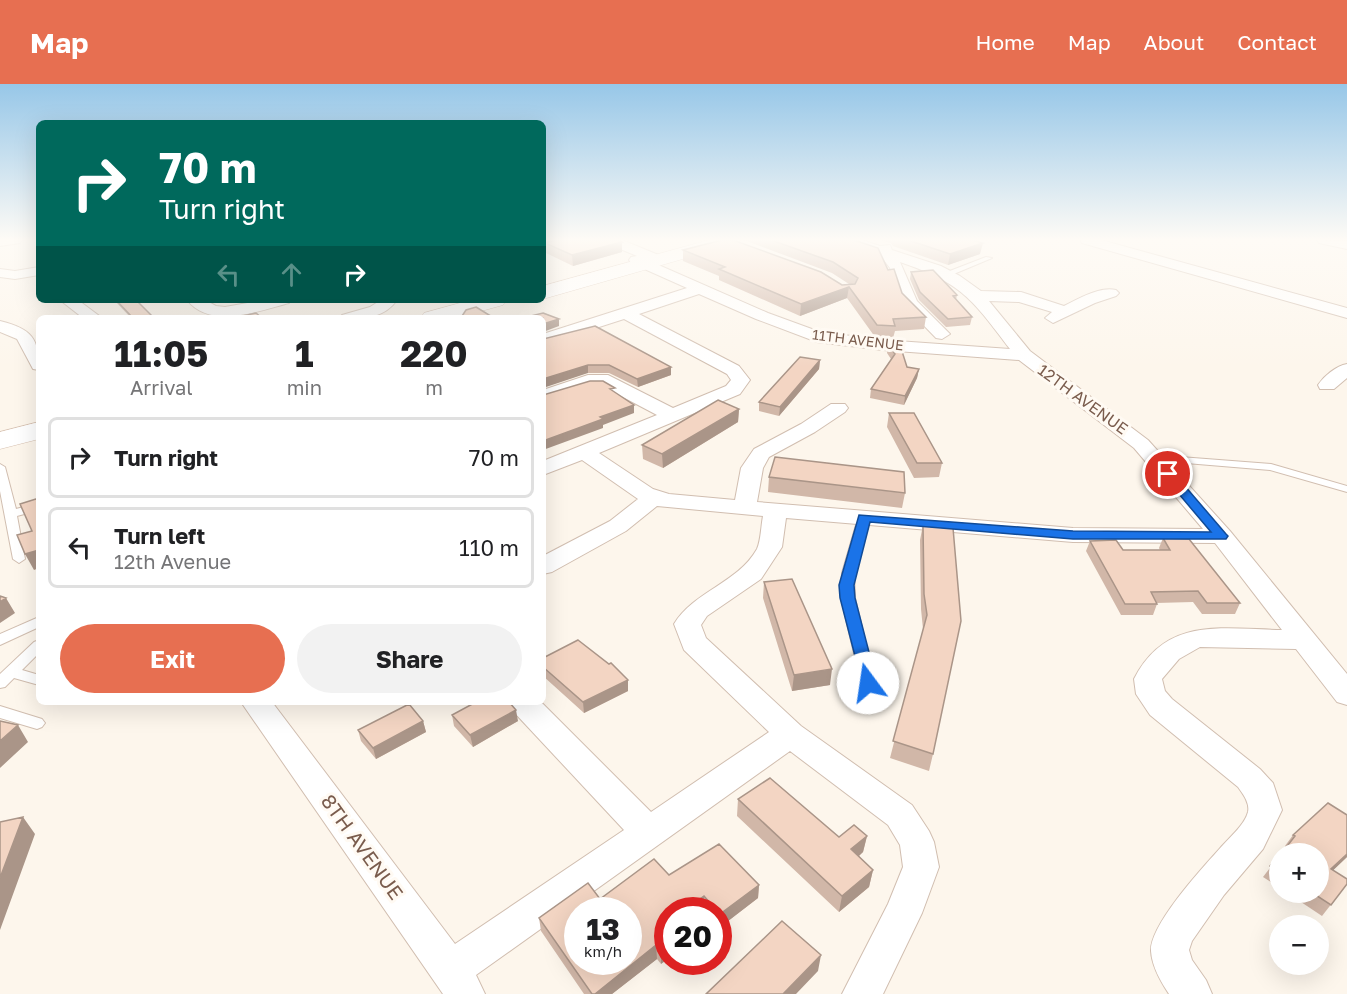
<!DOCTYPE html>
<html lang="en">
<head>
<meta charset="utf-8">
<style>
	body { margin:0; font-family:"Golos Text",sans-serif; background:#f2f2f2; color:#202124; height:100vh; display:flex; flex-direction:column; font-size:22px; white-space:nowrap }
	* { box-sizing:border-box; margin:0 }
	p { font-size:20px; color:#757577 }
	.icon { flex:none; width:33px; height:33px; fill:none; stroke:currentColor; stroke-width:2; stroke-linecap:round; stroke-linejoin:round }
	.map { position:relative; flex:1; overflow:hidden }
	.side { position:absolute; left:36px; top:231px; width:510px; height:390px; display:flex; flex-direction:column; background:#fff; border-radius:9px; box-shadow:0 6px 24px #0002 }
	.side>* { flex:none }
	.banner { position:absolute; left:36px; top:36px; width:510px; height:183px; border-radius:9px; box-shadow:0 6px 24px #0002; background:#00695c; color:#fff; overflow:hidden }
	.fabs { position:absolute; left:1269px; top:759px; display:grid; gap:12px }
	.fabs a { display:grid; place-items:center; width:60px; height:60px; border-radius:50%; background:#fff; box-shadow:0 6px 24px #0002; font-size:30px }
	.speed { position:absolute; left:564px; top:813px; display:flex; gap:12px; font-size:30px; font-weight:700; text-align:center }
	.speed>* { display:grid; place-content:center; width:78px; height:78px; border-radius:50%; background:#fff; box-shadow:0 6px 24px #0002; line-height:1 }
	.speed small { font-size:15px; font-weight:400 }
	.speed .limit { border:9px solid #d22; background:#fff; color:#111 }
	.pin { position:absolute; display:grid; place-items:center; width:51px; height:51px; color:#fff; margin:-26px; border:3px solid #fff; border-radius:50%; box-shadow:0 2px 6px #0007 }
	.me { position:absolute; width:66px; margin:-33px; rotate:346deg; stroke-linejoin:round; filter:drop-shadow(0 0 4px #0008) }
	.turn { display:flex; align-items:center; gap:21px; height:126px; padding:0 24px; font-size:27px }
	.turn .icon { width:78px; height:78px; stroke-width:2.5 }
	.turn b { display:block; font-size:42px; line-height:51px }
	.lanes { display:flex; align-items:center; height:57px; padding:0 24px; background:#0003; justify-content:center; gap:30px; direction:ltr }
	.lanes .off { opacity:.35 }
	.eta { display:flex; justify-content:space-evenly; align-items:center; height:102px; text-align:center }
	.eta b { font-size:36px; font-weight:700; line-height:42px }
	.primary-button { display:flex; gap:12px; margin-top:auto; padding:12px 24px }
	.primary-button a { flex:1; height:69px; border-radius:36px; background:#e76f51; color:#fff; font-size:24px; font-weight:700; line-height:69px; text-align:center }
	.primary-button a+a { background:#f2f2f2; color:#202124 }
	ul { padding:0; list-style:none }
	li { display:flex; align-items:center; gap:18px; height:81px; margin:0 12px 9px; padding:0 12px; border:3px solid #e0e0e0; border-radius:9px }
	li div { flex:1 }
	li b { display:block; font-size:22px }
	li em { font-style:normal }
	header { display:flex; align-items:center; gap:36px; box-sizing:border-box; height:84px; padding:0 30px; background:#e76f51; color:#fff }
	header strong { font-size:28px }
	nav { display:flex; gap:33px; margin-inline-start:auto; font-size:21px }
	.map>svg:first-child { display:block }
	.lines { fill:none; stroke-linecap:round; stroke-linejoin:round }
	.lane-casing { stroke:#d1beb0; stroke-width:2 }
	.street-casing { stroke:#d1beb0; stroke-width:2 }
	.secondary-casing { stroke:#d6c0b0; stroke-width:1 }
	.lane { fill:#fff; fill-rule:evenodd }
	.street { fill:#fff; fill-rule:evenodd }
	.secondary { fill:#fff; fill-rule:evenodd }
	.wall { fill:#d1b7a8 }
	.shaded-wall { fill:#aa9588 }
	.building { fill:#f3d5c3; stroke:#aa9588; stroke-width:1.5; fill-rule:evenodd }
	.route { fill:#1a73e8; stroke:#114b97; stroke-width:1.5 }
	.labels { text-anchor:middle; stroke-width:6; stroke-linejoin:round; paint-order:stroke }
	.far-street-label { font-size:14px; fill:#7a5c4d; stroke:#fffaf3 }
	.street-label { font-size:16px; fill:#7a5c4d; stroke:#fffaf3 }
	.near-street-label { font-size:20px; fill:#7a5c4d; stroke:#fffaf3 }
</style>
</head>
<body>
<header>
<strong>Map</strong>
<nav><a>Home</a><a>Map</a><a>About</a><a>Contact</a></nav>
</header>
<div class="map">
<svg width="1347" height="910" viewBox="0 0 1347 910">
	<rect width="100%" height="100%" fill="#fdf6ec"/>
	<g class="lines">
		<defs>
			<path id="lane" d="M986,173L992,174L949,192L942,190Z
				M1154,371L1271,380L1347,402V408L1270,386L1150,376L1149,374L1150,372Z
				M0,380L5,383L16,425L39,419V426L17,432L25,475L19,479L13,475L0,407Z
				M864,431L870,434L854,489L855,514L875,599L873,603L868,604L863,603L861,599L841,514L842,489L858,434Z
				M39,533V543L0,561V550Z
				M39,556V569L22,586L39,591V601L14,594L5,603L0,604V590L34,558Z
				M0,622L42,635L45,639L42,643L37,645L0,634Z"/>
			<path id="street" d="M0,156H22L20,159L0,162Z
				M605,156H622L661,172L663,175L661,178L654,179L768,229L820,248L883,256L1010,265C972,215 962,199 900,178L917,217L950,250L942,255L936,254L902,219L890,184L880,171L845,159L844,156H862L880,162L890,161L892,166L941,182L960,192L981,207L1021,208L1064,222C1078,215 1100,202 1116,206L1119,209L1116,212L1095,219L1053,239L1045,234L1052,228L1019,218L989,217L1030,267L1148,356L1230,447L1347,590V621L1337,618L1296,565L1200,563L1179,575L1162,595L1165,607L1172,615L1260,685L1273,699L1282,726L1263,765L1224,811L1192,857L1189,866L1192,876L1206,896L1212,910H1169C1161,898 1152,883 1151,867C1150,840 1204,782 1223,761C1231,752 1245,740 1248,728C1250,719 1243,710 1238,703L1150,631L1136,610L1134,595C1166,532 1222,545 1282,546L1215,459L1073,458L786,434L782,463L761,495L707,532L701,541L706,554L801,642L912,721L929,747L934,758L939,783L922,829L883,910H842L888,820L903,783L900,761L888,741L790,667L476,891L485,910H443L241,618H272L455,860L624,746L512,626L508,618H541L651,728L769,648L684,566L674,540C694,507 738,499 757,465C761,456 761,442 763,432L657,422L626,447L552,488L543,490V472L610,437L638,415L582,376L543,391V377L657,331L604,303H590L543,318V306L588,291H608L673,324L726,302L731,296L727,290L624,235L543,261V250L687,204L631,179L629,176L631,173L637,172L606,159ZM699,210L756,235L817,258L883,266L1019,276L1134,364L1203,445L1073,444L757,418L763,384L769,373L815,348L845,328L848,324L845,320H831L801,340L754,365L741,384L735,416L669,410L653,405L599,369L740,310L750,296L739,282L639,230Z
				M1080,156H1101L1347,224V234L1082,159Z
				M1317,156L1347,157V165L1319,159Z
				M39,183V191L15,195L0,193V185L15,187Z
				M60,216H78L102,234H83Z
				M187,216H205L216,222L225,223L265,216H291L289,219C258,227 211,246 187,216Z
				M381,216H397C383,236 362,234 340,234L342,231L370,223Z
				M0,237C32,245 39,254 39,286L33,285L17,255L0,248Z
				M1347,280V294L1334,305H1320L1318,301C1324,292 1336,282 1347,280Z"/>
			<path id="secondary" d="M709,156H737L735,160L543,215V202Z
				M471,216H506L503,221L456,234H421L424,229Z
				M39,338V355L0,365V348Z"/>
		</defs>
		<use href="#lane" class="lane-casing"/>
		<use href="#street" class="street-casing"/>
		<use href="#secondary" class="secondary-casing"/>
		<use href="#lane" class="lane"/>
		<use href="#street" class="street"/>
		<use href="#secondary" class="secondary"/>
	</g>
	<path class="wall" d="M543,156L622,168L573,182L546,169L545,161L543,162Z
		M744,156H854L888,186L902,209L926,233L924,245L895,247L893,254L875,253L847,214L800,232L719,196V192L683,177V166L842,201L849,200L832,189Z
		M879,156H972L980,170L948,181L893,162L891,159Z
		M911,188L957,211L956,216L972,233L970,241L946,243L919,216L910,195Z
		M114,216H136L154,234H131Z
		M543,255L671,291L638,303L609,289H588Z
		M888,260L907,283L919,285L917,294L904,321L870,314L871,305L891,275L887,269Z
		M820,276L819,285L779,332L759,327V318Z
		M739,325L738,338L663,384L643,375L642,361Z
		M889,329L942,379L939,393L914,394L887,343Z
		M769,393L905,409L902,424L768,408Z
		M923,441L933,670L929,687L890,674L923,545L921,525L920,456Z
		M1163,454L1240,519L1235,530H1202L1193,518L1156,519L1157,520L1153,531H1121L1086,467L1090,457L1123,466H1160L1159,464Z
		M764,498L830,601L792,607L763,514Z
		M543,574L628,607L584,629L543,592Z
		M452,631L518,637L473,663L454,642Z
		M423,637L426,648L376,675L361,657L358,646Z
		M738,715L839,753L867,752L863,768L859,772L873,786L869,803L839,828L737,732Z
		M1293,751L1347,773L1333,786L1347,800L1322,832L1286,808H1318L1285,762Z
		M1280,771V804L1263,793Z
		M669,791L759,801L758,814L719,844L718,826H668L661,880L657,875L612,910H584L541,847L539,834L600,815Z"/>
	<path class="shaded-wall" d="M543,156H565L545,159V161L543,162Z
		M622,158V168L573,182L572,171Z
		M983,159L980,170L948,181L950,170Z
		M849,203L847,214L800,232L801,220Z
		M559,235V242L543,248V240Z
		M820,276L819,285L779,332L780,323Z
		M588,281V289L543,304V295Z
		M671,283V291L638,303L637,295Z
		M919,285L917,294L904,321L905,312Z
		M634,321V329L603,341V344L543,366V357L600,333Z
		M739,325L738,338L663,384L662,370Z
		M39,466V484L34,486L25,470Z
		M6,514L15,529L0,539V518Z
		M832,585L830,601L792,607L794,591Z
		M628,596V607L584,629L583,618Z
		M516,626L518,637L473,663L470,651Z
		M423,637L426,648L376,675L373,664Z
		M18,641L28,658L0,684V657Z
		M23,733L35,750L0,846V794Z
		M867,752L863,768L848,782L851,765Z
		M1347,770V773L1323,796L1331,785Z
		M873,786L869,803L839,828L842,812Z
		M759,801L758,814L719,844L720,830Z
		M704,812L703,826H685Z
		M656,861L657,875L612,910H595Z
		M668,862V875L661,880V867Z
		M821,871L818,887L796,910H783Z"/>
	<path class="building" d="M556,156H617L622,158L572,171L545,159Z
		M722,156H733L821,188L842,201L855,200L858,194L833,178L771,156H854L878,164L888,186L894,185L902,209L926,233L893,235L895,242L877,241L849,203L801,220L719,185L725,183L683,166Z
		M908,156H972L983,159L950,170Z
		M933,186L957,211L953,212L972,233L948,235L920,208L911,188Z
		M116,216H136L154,234H133Z
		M476,223L494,234H465L462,232L466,226Z
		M256,229L262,234H234Z
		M543,229L559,235L543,240V234H523Z
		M595,242L671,283L637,295L609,281H588L543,295V255Z
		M888,260L900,261L907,283L919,285L905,312L871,305L895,270Z
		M800,273L820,276L780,323L759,318Z
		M590,297H603L615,304L610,305L634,321L600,333L603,335L543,357V311Z
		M718,316L739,325L662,370L642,361Z
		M889,329H914L942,379H917Z
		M775,373L904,388L905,409L769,393Z
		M39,414V466L25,470L17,451L32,447L20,420Z
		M923,441L953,444L961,537L933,670L893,657L927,531L924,510Z
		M1163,454L1189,455L1240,519H1207L1198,507L1151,508L1157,520H1125L1090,457L1116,456L1123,466H1170Z
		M792,495L832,585L794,591L764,498Z
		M0,512L6,514L0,518Z
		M578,556L609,580L611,579L628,596L583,618L543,583V574Z
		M476,618H509L516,626L470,651L452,631Z
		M409,620L423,637L373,664L358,646Z
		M0,637L18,641L0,657Z
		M770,694L839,753L854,741L867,752L851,765L873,786L842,812L738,715Z
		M1328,719L1347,731V770L1331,785L1347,795V800L1331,821L1311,808H1318V770H1281L1295,752L1293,751Z
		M23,733L0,794V738Z
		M719,760L759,801L720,830L718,829V826H716L704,812L685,826H668V862L661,867L656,861L595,910H592L539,834L588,799L600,815L654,775L669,791ZM578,826H628V878H578Z
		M1280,771V788L1270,782Z
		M782,837L821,871L783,910H706Z"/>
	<linearGradient id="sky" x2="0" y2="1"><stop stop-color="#97c7e8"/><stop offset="0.55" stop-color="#fefbf6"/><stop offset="1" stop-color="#fefbf6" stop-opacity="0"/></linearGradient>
	<rect width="1347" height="283" fill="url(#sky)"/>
	<path class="route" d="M1168,386L1172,387L1226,450L1228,452L1226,455H1073L870,438L854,501L855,514L877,599L874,603H863L840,514L839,501L859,431L1073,447L1211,448L1162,390Z"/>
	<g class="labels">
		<g class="far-street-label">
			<text transform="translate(858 256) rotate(7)" y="5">11TH AVENUE</text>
		</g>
		<g class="street-label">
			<text transform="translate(1083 315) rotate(36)" y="6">12TH AVENUE</text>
		</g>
		<g class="near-street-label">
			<text transform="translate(362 763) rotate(54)" y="7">8TH AVENUE</text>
		</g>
	</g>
</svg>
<div class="fabs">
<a>+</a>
<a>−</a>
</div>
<div class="speed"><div>13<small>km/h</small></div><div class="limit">20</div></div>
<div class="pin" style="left:1168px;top:390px;background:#d93025"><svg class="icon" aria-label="arrive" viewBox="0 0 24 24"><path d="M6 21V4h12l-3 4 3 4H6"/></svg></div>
<svg class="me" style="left:868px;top:599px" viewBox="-20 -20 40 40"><circle r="19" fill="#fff"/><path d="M0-13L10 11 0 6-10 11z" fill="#1a73e8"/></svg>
<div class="banner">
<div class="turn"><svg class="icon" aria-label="right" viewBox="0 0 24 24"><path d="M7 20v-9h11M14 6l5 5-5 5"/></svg><div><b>70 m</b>Turn right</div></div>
<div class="lanes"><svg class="icon off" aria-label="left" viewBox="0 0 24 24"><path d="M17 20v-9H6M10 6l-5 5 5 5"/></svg><svg class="icon off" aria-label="ahead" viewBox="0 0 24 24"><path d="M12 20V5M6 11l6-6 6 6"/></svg><svg class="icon" aria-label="right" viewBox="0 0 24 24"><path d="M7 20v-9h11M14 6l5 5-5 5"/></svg></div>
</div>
<section class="side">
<div class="eta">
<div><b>11:05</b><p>Arrival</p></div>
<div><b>1</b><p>min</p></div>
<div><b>220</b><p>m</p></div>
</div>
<ul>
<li><svg class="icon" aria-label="right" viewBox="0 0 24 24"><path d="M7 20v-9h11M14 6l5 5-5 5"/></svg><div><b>Turn right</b></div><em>70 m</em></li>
<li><svg class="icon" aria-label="left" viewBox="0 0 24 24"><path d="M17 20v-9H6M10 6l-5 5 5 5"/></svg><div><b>Turn left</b><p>12th Avenue</p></div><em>110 m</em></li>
</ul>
<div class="primary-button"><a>Exit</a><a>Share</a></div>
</section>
</div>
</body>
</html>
